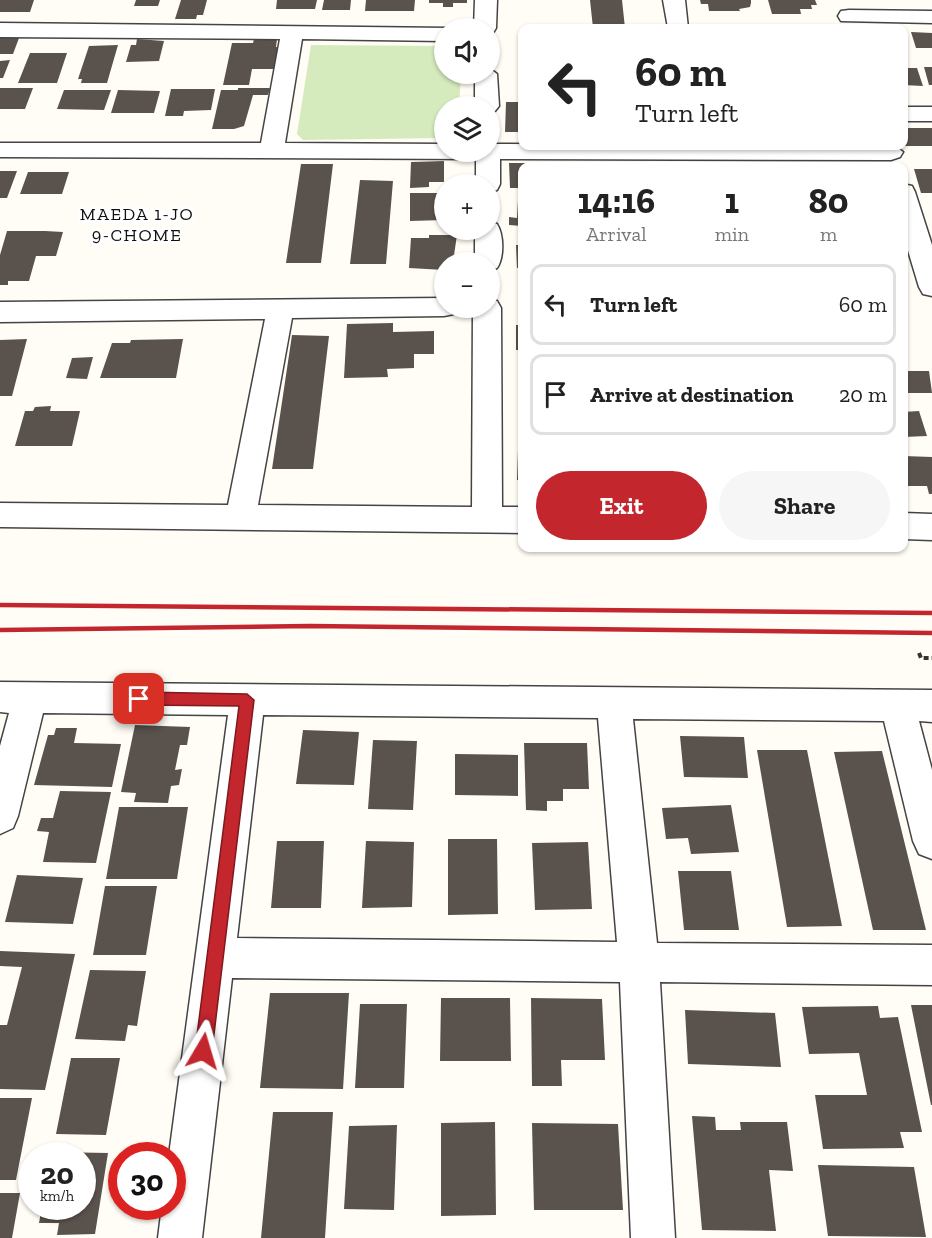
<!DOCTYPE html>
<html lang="en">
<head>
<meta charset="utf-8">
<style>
	body { margin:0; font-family:"Zilla Slab",serif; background:#f6f6f6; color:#222; height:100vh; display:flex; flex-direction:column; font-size:22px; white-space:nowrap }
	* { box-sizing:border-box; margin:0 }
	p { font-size:20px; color:#767676 }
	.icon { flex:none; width:33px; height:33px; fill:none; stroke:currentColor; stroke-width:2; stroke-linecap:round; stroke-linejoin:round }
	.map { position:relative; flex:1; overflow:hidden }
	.sheet { position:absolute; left:518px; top:162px; width:390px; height:390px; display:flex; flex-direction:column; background:#fff; border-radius:12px; box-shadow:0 2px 4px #0004 }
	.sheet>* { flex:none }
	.banner { position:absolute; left:518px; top:24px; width:390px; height:126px; border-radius:12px; box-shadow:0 2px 4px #0004; background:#fff; color:#222; overflow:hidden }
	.tools { position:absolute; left:434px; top:18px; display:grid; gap:12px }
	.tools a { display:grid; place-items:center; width:66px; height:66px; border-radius:50%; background:#fff; box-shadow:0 2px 4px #0004; font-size:30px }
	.speed { position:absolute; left:18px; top:1142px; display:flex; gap:12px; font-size:30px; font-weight:700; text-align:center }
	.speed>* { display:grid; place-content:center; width:78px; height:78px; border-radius:50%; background:#fff; box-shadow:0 2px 4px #0004; line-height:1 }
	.speed small { font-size:15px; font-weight:400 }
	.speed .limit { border:9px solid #d22; background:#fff; color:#111 }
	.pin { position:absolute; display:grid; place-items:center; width:51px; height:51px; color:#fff; margin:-26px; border-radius:12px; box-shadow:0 3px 9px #0006 }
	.me { position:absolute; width:66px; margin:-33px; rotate:7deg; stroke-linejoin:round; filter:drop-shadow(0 0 4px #0008) }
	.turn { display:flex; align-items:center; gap:21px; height:126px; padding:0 18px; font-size:27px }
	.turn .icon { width:78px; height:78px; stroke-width:2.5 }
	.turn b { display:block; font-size:42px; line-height:51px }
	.eta { display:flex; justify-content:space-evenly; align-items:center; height:102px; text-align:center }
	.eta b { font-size:36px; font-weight:800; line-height:42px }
	.cta { display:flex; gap:12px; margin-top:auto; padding:12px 18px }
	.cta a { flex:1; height:69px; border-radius:36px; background:#c4262e; color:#fff; font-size:24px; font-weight:800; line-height:69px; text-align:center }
	.cta a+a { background:#f6f6f6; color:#222 }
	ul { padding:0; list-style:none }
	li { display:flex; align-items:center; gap:18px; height:81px; margin:0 12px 9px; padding:0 6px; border:3px solid #e0e0e0; border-radius:12px }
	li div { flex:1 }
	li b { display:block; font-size:22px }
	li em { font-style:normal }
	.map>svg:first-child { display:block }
	.green { fill:#d5ebbd }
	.building { fill:#5a524d }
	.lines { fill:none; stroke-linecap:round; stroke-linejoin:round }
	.minor-casing { stroke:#444; stroke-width:3 }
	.path { stroke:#333; stroke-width:4; stroke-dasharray:5 3; stroke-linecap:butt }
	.minor { fill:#fff; fill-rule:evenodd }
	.rail { stroke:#c4262e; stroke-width:4.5 }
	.route { fill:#c4262e; stroke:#7f191e; stroke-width:1.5 }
	.labels { text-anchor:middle; stroke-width:6; stroke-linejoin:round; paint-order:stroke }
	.far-neighbourhood-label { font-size:18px; letter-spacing:1.5px; fill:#111; stroke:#fff }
</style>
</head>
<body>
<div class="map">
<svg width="932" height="1238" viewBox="0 0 932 1238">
	<rect width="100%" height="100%" fill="#fffdf5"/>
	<path class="green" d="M311,45L444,46V74H461L459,106H444V138L303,140L297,134Z"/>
	<path class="building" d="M0,0H34L30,12H0Z
		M136,0H160L158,6H134Z
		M181,0H207L203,15H197L196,19H175Z
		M277,0H317L315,9H276Z
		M324,0H351L350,10H322Z
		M366,0H415L414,11H365Z
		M429,0H467V3H453V7H443V3H429Z
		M590,0H622L625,28H593Z
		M700,0H751V3L750,7L739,9L740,11H709L708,4H701Z
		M768,0H815L817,5H811L812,9H800L801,14H772Z
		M721,24H760L761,28H722Z
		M911,32L932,33V48H916Z
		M0,38H19L13,54H0Z
		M137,39L164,41L159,61L126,62L131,45H136Z
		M254,39H277L276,47H280L276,69H252L249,85H223L232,43H253Z
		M118,45L107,83H81L82,79H78L89,46Z
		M30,53H67L57,83H18Z
		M10,60L3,78H0V61Z
		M924,67H932V85H929Z
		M903,68H917L923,86L903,85Z
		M0,88H33L25,109H0Z
		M238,88H270L268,95H253L244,126L234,129H212L221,90H238Z
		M171,89H215L211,110L184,111L183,116H165Z
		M64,90H111L104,110L57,109Z
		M118,90L160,91L154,113H111Z
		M506,102H522V132H505Z
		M903,128H932V146H903Z
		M444,161V182H429V187L410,188L411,162Z
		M509,163H558L559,166H522V188H510Z
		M301,164H333L321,263H286Z
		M914,169H932V193H921Z
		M0,171H17L7,198H0Z
		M28,172H69L62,194H20Z
		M360,180L393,181L386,264H350Z
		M410,193H444V220L410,221Z
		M518,201H522V226L509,225V217L517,218Z
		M7,231H45L63,232L56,256H36L29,281H8V285H0V255Z
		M429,235H457L453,262H444V270L409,268L411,238H429Z
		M516,245H522V268H517Z
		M393,323V332L434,331V354H414V368L387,369L388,377L344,378L347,324Z
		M516,325H522V350H516Z
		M292,335L329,336L313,469H272Z
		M27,339L12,396H0V340Z
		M183,339L176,378H100L112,343H130L131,340Z
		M93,357L87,379L66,378L72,358Z
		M903,371H929L932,393H906L907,399H903Z
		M51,406L50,411H80L72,446H15L25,411H33L35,407Z
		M919,411L927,436L903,437V412Z
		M518,450H522V480H517Z
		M903,456L932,457V494H929L927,486H905L907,493H903Z
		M135,725L190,727L187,745H180L175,770L182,769L179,785L171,786L168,803L134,802L136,793L121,792Z
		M56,728H77L74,743L121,744L112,787L34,785L48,735H54Z
		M303,730L359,732L354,785L296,784Z
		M680,736L744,737L748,778L684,777Z
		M373,740L417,741L413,810L368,809Z
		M524,743H587L589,789H563V801H547V811L526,810Z
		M757,750H807L842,926L787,927Z
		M882,751L926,930H873L834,752Z
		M455,754L518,755V796L455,795Z
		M60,791L111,792L96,863L43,862L49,832L37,831L41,818H53Z
		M731,805L739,852L691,854L688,838L666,839L662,808Z
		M119,807H188L177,879H106Z
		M448,839H497L498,914L448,915Z
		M277,841H324L321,908H271Z
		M366,841L414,842L412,907L362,908Z
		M588,842L592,909L535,910L532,843Z
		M678,871H731L739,930H684Z
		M17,875L83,878L73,924L5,922Z
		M105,886H157L146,955H93Z
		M0,951L75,954L45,1090L0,1089V1025H7L22,967L0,966Z
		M90,970L146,971L137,1026L128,1025L125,1041L75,1039Z
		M270,993H349L343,1089L260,1088Z
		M441,998H510L511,1061H440Z
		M531,998L602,999L605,1060H561L562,1086H532Z
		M360,1004H407L404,1088H355Z
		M911,1005H932V1105H931Z
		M878,1006L880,1018L898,1017L922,1132H900L904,1148L823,1149L815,1095H867L859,1053L809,1054L802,1007Z
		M685,1010L775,1013L781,1067L688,1064Z
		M71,1058H120L106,1135L56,1134Z
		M0,1098H32L16,1180H0Z
		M273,1112H333L325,1238H261Z
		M692,1116L715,1117L716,1130H741L740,1122H787L793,1171L769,1170L776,1231L702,1230Z
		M495,1122L496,1215L441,1216V1123Z
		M532,1123L618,1124L623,1210H534Z
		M397,1125L394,1210L344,1209L349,1126Z
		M53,1152L108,1153L95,1234L57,1235L59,1223H39L42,1206H82V1155H52Z
		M818,1165L914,1167L926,1237L828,1236Z
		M0,1193H20L12,1238H0Z"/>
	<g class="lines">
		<defs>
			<path id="minor" d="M475,0H497L496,28L493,33L489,34V28H474Z
				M663,0H685L688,28H668Z
				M849,10L932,11V23L841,21L838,16L841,11Z
				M0,23L448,28H444V41L302,39L285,143L444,144V152H489V144L895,146L903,152L900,157L891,160L500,159V184L497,190L489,192V184H476V159L0,157V143H261L280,39L0,37Z
				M489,68L497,74L499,106L495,111L489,112V106H475V74H489Z
				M903,107H932V121H903Z
				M903,184L912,186L915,192L932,245V296L923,294L919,287L903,234Z
				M489,222L497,224C504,235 504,258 497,268L489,271V262H475V230H489Z
				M444,298V308H457L454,314L444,316L292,318L258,505L472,507L473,308H489V299L497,301L501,308L502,507H522V533L0,527V503L228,505L265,319L0,322V302Z
				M903,513L932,514V540L903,539Z
				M0,682L932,690V722L919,721L932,770V859L919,854L913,841L884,721L633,719L657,943L932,945V985L660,982L675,1238H631L620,982L232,978L202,1238H158L162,1206H172V1155H169L228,715L43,713L18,816L13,828L0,834V746L9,713L0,712ZM263,715L598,718L617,942L237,938Z"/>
		</defs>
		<use href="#minor" class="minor-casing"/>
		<path class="path" d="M919,653L921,658H932"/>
		<use href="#minor" class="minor"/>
		<path class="rail" d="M0,605L932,613
			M0,630L310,626L932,633"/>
	</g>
	<path class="route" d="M139,692L247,694L254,700L212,1051L209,1057L203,1060L197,1057L195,1051L239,706L139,705L132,699Z"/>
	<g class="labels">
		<g class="far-neighbourhood-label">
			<text x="137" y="220">MAEDA 1-JO<tspan x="137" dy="21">9-CHOME</tspan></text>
		</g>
	</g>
</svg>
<div class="tools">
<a><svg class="icon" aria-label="sound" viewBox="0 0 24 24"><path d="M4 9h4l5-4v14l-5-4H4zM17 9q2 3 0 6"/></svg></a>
<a><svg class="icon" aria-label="layers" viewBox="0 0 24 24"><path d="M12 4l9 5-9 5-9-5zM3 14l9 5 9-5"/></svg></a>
<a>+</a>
<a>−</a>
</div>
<div class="speed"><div>20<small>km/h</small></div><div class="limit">30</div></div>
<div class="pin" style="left:139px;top:699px;background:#d93025"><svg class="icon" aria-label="arrive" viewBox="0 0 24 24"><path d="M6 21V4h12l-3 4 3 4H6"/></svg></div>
<svg class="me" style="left:203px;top:1051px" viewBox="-20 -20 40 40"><path d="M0-17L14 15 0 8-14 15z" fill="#c4262e" stroke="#fff" stroke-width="4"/></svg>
<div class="banner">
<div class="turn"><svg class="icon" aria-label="left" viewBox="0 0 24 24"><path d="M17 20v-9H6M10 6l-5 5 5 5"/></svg><div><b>60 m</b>Turn left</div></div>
</div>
<section class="sheet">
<div class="eta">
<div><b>14:16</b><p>Arrival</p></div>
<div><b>1</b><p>min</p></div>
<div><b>80</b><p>m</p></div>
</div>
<ul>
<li><svg class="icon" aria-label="left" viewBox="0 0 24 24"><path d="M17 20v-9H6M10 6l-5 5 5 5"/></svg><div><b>Turn left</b></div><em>60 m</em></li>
<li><svg class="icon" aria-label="arrive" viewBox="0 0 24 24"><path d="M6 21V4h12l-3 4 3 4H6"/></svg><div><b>Arrive at destination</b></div><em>20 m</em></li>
</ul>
<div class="cta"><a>Exit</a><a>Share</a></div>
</section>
</div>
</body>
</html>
